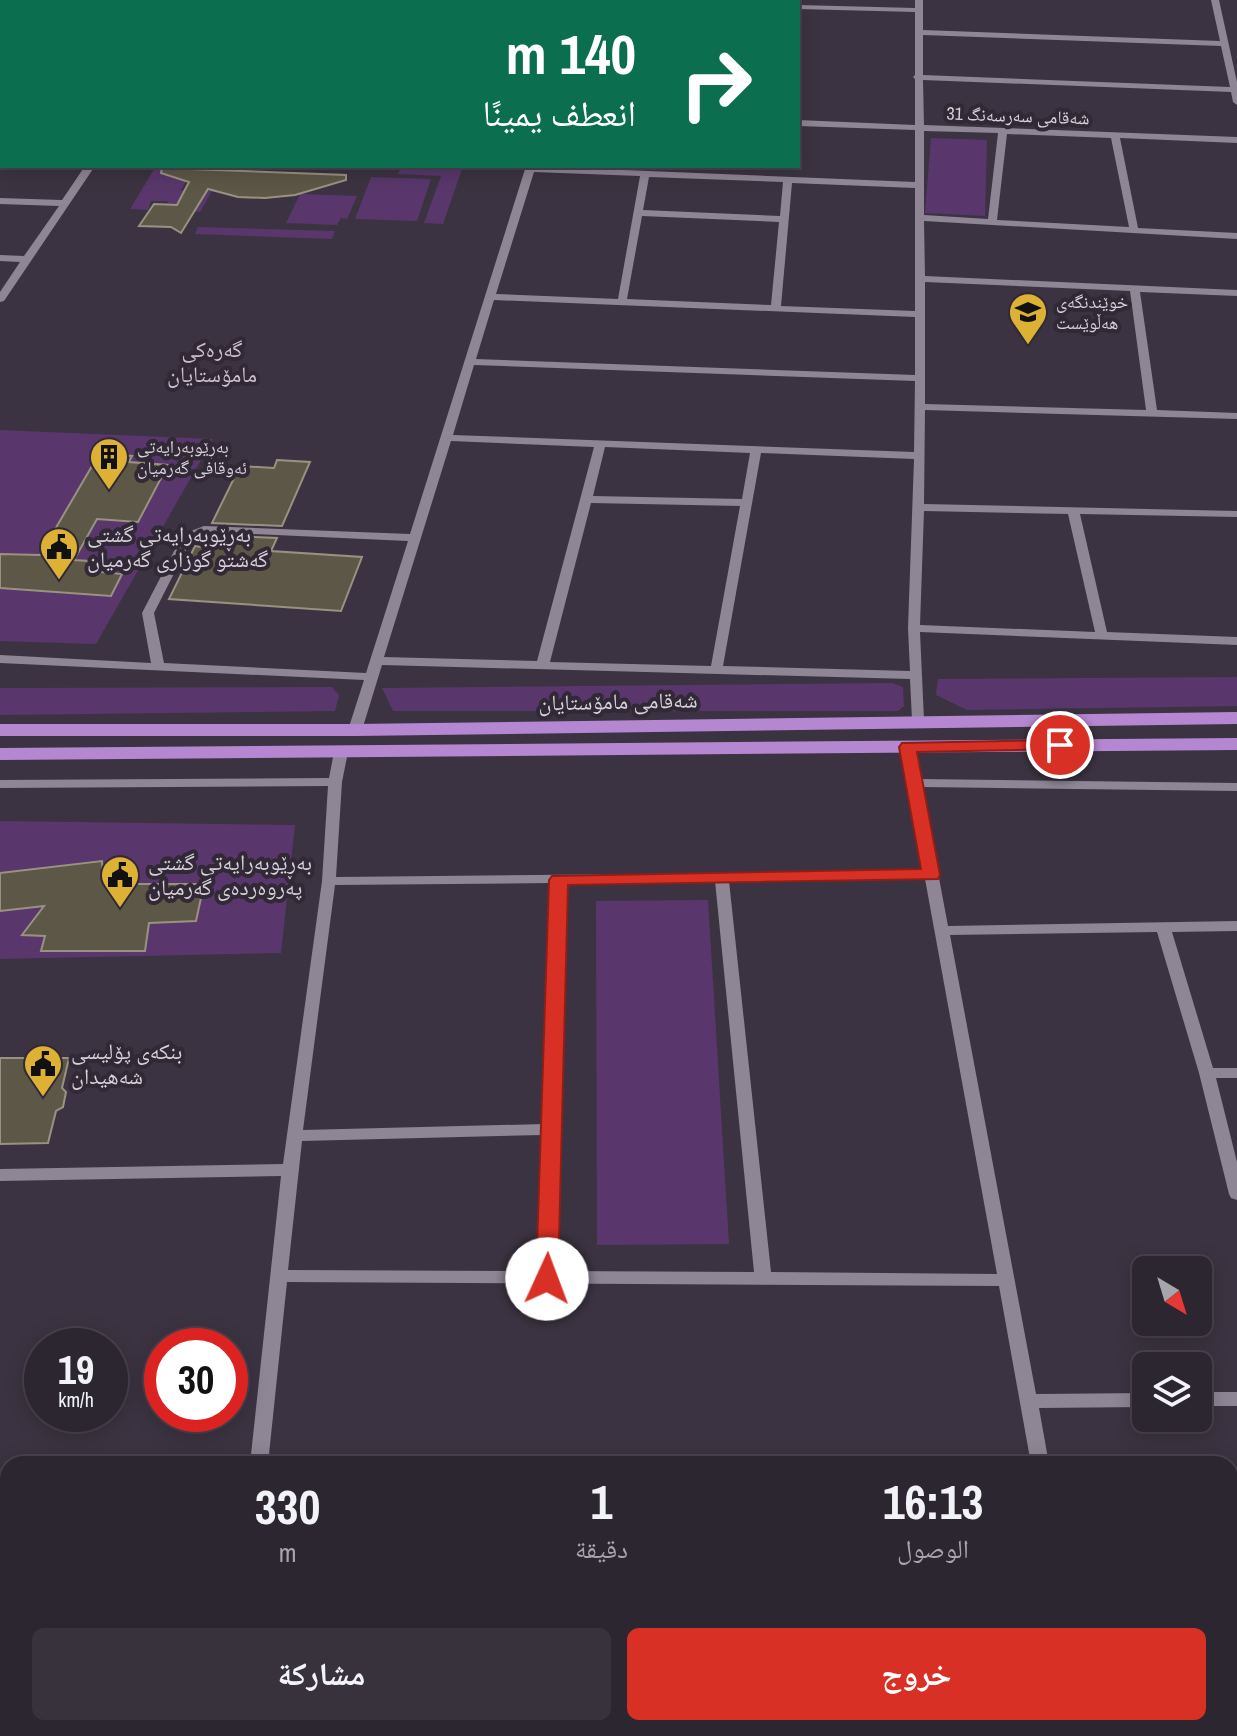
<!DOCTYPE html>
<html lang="ar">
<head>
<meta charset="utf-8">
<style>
	body { margin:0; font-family:"Archivo Narrow","Noto Naskh Arabic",sans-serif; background:#38323d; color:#f1f3f6; direction:rtl; height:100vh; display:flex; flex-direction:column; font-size:30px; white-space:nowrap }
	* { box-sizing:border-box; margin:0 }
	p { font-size:26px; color:#a6a5ab }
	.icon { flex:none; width:44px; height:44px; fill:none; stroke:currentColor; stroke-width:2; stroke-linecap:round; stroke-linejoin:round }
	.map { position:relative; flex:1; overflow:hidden; direction:ltr }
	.details { position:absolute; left:0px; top:1456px; width:1238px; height:280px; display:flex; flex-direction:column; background:#2c2631; border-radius:24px 24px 0 0; box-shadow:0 4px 20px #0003,0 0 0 2px #48434d; direction:rtl }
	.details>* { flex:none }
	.guide { position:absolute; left:0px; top:0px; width:800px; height:168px; box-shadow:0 4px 20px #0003,0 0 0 2px #48434d; direction:rtl; background:#0b6e4f; color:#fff; overflow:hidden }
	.needle { width:52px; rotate:142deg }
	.tools { position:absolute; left:1132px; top:1256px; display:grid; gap:16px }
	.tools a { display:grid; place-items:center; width:80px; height:80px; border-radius:12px; background:#2c2631; box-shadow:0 4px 20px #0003,0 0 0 2px #48434d; font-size:40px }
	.speed { position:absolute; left:24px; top:1328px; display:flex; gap:16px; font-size:40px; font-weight:700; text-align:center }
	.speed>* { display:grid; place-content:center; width:104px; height:104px; border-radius:50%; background:#2c2631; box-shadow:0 4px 20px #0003,0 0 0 2px #48434d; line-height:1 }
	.speed small { font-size:20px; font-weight:400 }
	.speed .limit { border:12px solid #d22; background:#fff; color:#111 }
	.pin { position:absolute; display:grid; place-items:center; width:68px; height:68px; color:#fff; margin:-34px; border:4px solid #fff; border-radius:50%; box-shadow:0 2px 8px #0007 }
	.me { position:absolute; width:88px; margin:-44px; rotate:2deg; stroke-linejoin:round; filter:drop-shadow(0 0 6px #0008) }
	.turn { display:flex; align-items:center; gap:28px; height:168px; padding:0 32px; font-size:36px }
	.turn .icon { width:104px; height:104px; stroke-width:2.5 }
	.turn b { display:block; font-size:56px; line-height:68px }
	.eta { display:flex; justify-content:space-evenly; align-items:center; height:136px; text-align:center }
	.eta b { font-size:48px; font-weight:800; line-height:56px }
	.cta { display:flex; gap:16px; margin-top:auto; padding:16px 32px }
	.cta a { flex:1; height:92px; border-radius:12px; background:#d93025; color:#fff; font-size:32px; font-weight:800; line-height:92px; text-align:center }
	.cta a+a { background:#38323d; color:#f1f3f6 }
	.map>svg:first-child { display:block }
	.green { fill:#59376c }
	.building { fill:#5d5747; stroke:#999281; stroke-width:2 }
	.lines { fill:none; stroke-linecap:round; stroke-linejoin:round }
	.minor { fill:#8e8595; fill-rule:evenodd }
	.major { fill:#b687d1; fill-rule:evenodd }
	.route { fill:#d93025; stroke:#8d1f18; stroke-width:2 }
	.labels { text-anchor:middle; stroke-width:8; stroke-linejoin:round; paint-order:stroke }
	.far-street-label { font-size:18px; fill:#d6d1da; stroke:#312936 }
	.far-poi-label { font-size:18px; fill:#d6d1da; stroke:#312936; text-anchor:start }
	.far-quarter-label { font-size:22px; fill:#cbc1d2; stroke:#312936 }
	.poi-label { font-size:22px; fill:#d6d1da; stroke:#312936; text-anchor:start }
	.street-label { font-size:22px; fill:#d6d1da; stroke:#312936 }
</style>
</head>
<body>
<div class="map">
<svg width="1237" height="1736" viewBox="0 0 1237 1736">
	<rect width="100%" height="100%" fill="#3b3341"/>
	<path class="green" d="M931,138L987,140L985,216L925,213Z
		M156,166H194L181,190L212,191L200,212L165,210L168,201H151L148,210L130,209Z
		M401,166H463L443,224L424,223L441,176L398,174Z
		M371,177L431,179L417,221L355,219Z
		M300,194L357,196L347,219L341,218L337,225L286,223Z
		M198,227L335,231L332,239L195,234Z
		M0,430L213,439L96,644L0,641Z
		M1237,677V706L967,710L936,695L938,679Z
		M892,683L903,687L904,706L898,711H393L382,688Z
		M332,687L339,695L335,711L0,715V688Z
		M0,821L295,825L281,953L0,959Z
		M708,900L729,1244L597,1245L596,901Z"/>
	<path class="building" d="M162,168L346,175V180L295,195L265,198L238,197L208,189L181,233L171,227L139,226L154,204L177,205L189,182L161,173Z
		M99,454L132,456L129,462L168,465L138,522L97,519L74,560L106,562L100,572L122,574L111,596L0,588V554L40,555Z
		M277,460L310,462L282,526L212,523L240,466L274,468Z
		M209,535L277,538L271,551L362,557L341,611L169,599L195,546L201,547Z
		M102,861L103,884H204L196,921L149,923L145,951H41L45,936L22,935L44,906L0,911V873Z
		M0,1058H69L62,1088L66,1092L63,1107L56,1111L48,1143L0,1144Z"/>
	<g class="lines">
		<path class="minor" d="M579,0H587L578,2Z
			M592,0H644L646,2H595Z
			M915,0H923V30L1220,41L1211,0H1219L1237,82V105L1233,102L1231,92L923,80L924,125L1237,137V143L1120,138L1138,228L1237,233V239L924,221L925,276L1237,290V296L1140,292L1157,410L1237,413V419L925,410L924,504L1237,511V517L1080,514L1107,632L1237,637V645L920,632L924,720L918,724L912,720L910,679L382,665L362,730L355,734L348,730L364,680L0,663V655L151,663L142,613L183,534L204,526L410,534L526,166L915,182V130L798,126V120L915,125V79L913,77L915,75V12L798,9V5L915,8ZM923,35L1221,46L1230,87L923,75ZM924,131L998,133L988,219L924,215ZM1007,134L1111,138L1129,227L997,220ZM534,172L640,176L618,299L496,294ZM649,177L783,182L780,216L643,210ZM792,183L915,188V311L781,306ZM642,216L779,222L771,305L627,299ZM925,282L1130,291L1146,410L925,404ZM494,300L915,317V375L476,359ZM474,365L915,381L914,452L453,435ZM451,441L594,447L537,661L384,657ZM605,447L750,453L742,499L593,496ZM761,453L914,459L908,628L910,671L723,666ZM591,503L740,506L711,666L550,662ZM924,511L1068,514L1095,632L920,625ZM209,532L408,541L366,673L164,663L154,613L192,538Z
			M0,2H4L2,6H0Z
			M0,45H2V49H0Z
			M0,91H2V97H0Z
			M0,147H2V153H0Z
			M85,166H95L4,301L0,302V292L20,262L0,261V255L24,256L59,206L0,204V198L62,200Z
			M908,743L915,747L921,779L1237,783V791L922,787L948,926L1237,921V931L1172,932L1213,1068H1237V1078H1216L1237,1162V1200L1231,1198L1229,1194L1199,1073L1157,932L950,935L1036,1394L1146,1393V1407L1039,1408L1049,1464H1031L999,1286L287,1282L268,1464H250L281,1176L0,1181V1169L283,1164L322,881L328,786L0,788V780L329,778L334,752L341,748L348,752L342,782L336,877L924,871L901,747ZM925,879L997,1274L771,1272L729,881ZM715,881L754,1272L556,1271L566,883ZM552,883L544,1124L303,1130L335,885ZM543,1135L539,1271L288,1270L302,1141Z
			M1198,1392H1237V1406H1198Z
			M0,1493H8V1507H0Z
			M220,1728H240L239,1736H219Z
			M526,1728H546L547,1736H527Z
			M1079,1728H1099L1101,1736H1081Z"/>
		<path class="major" d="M1237,712V724L355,736H0V724H355Z
			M1237,738V750L0,760V748Z"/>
	</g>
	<path class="route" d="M1060,740L1068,745L1066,749L917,752L940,875L938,879L568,885L558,1279L555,1284H540L536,1279L549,880L552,876L921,869L899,747L902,743Z"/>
	<defs>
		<symbol id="school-pin" viewBox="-11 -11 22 30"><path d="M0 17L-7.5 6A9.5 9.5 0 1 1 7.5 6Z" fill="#ddb133" stroke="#312936"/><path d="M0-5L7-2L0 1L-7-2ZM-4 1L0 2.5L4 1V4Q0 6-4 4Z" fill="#111"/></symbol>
		<symbol id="building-pin" viewBox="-11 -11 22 30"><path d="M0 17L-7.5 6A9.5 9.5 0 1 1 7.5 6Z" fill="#ddb133" stroke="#312936"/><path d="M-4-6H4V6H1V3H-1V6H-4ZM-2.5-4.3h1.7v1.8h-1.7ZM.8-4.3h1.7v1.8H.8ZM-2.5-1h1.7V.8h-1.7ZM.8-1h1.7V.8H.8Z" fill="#111"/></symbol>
		<symbol id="civic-pin" viewBox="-11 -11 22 30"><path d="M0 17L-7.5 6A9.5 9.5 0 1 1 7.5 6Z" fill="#ddb133" stroke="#312936"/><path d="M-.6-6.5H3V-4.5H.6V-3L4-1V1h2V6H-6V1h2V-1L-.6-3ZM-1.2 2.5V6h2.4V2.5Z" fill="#111"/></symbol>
	</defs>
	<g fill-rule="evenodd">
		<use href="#school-pin" x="1006" y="290" width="44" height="60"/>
		<use href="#building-pin" x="87" y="435" width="44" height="60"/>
		<use href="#civic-pin" x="37" y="525" width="44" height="60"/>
		<use href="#civic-pin" x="98" y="853" width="44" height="60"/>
		<use href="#civic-pin" x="21" y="1042" width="44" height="60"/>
	</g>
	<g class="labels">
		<g class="far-street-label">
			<text transform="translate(1018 116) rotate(2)" y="6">شەقامی سەرسەنگ 31</text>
		</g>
		<g class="far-poi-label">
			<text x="1056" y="308">خوێندنگەی<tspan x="1056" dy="21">هەڵوێست</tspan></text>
			<text x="137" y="453">بەڕێوبەرایەتی<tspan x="137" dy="21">ئەوقافی گەرمیان</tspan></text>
		</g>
		<g class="far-quarter-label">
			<text x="212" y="357">گەرەکی<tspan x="212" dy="25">مامۆستایان</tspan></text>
		</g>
		<g class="poi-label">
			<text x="87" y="542">بەڕێوبەرایەتی گشتی<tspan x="87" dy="25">گەشتو گوزاری گەرمیان</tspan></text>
			<text x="148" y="870">بەڕێوبەرایەتی گشتی<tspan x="148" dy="25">پەروەردەی گەرمیان</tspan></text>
			<text x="71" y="1059">بنکەی پۆلیسی<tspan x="71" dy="25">شەهیدان</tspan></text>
		</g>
		<g class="street-label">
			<text transform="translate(618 701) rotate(-1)" y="8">شەقامی مامۆستایان</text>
		</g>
	</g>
</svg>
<div class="tools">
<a><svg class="needle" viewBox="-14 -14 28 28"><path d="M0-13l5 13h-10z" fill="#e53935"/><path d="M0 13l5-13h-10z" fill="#a6a5ab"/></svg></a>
<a><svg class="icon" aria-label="layers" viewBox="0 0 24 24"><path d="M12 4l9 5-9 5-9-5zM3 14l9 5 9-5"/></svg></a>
</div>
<div class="speed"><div>19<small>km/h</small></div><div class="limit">30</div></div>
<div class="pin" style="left:1060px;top:745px;background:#d93025"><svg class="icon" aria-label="arrive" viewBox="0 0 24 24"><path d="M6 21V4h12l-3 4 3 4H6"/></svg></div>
<svg class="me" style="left:547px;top:1279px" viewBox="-20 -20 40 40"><circle r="19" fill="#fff"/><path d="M0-13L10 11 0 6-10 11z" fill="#d93025"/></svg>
<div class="guide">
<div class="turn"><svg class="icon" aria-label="right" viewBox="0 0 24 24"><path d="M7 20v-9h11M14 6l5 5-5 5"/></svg><div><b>140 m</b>انعطف يمينًا</div></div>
</div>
<section class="details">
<div class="eta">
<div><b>16:13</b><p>الوصول</p></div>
<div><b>1</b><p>دقيقة</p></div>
<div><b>330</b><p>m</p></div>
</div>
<div class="cta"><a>خروج</a><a>مشاركة</a></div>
</section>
</div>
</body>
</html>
